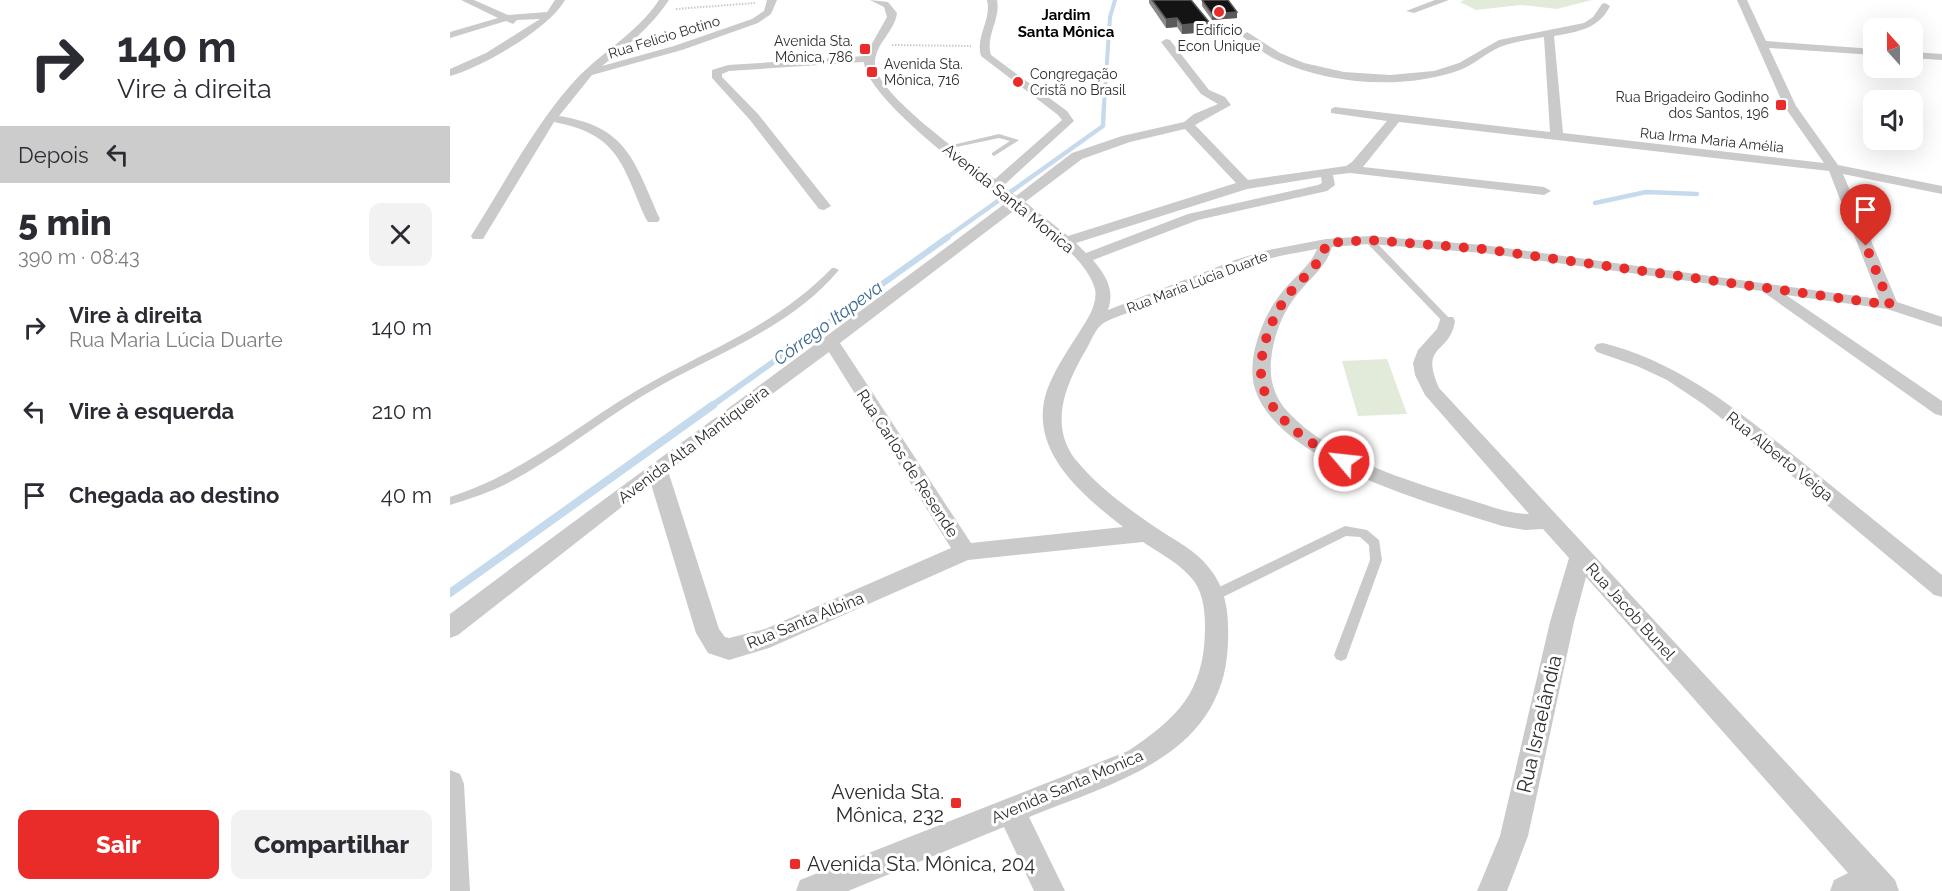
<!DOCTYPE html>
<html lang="pt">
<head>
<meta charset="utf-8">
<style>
	body { margin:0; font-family:Raleway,sans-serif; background:#f2f2f3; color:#2b2b33; height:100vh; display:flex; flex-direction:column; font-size:22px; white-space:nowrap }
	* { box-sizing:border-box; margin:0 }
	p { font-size:20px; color:#7c7c81 }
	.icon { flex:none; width:33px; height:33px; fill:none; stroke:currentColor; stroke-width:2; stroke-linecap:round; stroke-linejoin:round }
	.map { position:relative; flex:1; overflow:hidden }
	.drawer { display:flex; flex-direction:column; background:#fff; width:450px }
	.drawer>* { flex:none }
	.guide { background:#fff; color:#2b2b33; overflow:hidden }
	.needle { width:39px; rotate:339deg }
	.controls { position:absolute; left:1413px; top:18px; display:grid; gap:12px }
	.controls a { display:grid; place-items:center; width:60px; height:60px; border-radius:12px; background:#fff; box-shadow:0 6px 24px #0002; font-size:30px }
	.pin { position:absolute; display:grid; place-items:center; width:51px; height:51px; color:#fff; margin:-62px -26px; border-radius:50% 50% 50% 0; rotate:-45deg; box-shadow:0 0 6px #0007 }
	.pin .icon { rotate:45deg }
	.me { position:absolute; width:66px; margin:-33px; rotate:298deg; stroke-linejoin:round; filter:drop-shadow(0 0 4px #0008) }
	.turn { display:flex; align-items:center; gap:21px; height:126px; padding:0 18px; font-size:27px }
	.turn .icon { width:78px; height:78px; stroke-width:2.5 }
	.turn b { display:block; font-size:42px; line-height:51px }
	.then { display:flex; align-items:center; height:57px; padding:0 18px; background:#0003; gap:12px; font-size:22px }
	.round { display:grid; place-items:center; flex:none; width:63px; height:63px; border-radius:12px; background:#f2f2f3 }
	.head { display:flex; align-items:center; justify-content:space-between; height:102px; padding:0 18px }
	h1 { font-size:36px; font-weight:800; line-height:45px }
	.cta { display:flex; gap:12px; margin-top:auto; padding:12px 18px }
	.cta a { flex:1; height:69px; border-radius:12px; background:#e92b2a; color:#fff; font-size:24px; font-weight:800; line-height:69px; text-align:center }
	.cta a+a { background:#f2f2f3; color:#2b2b33 }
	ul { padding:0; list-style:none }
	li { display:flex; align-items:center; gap:18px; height:84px; padding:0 18px }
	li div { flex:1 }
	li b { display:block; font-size:22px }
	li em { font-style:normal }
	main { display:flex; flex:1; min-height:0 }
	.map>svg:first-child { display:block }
	.green { fill:#e2ebda }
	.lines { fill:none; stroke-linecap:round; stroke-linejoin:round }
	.stream-far3 { stroke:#c5daec; stroke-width:4 }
	.stream-far2 { stroke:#c5daec; stroke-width:4.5 }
	.stream-far1 { stroke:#c5daec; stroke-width:6 }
	.stream { stroke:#c5daec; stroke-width:8 }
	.path { stroke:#cacaca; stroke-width:2; stroke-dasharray:1.5 1.5; stroke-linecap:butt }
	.lane { fill:#cacaca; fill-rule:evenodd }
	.street { fill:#cacaca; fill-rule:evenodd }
	.wall { fill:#8a8a8a }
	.shaded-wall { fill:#5a5a5a }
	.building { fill:#141414; stroke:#5a5a5a; stroke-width:1.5 }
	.route { stroke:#e92b2a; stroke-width:10; stroke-dasharray:0 18 }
	.poi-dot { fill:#e92b2a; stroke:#fff; stroke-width:2 }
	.labels { text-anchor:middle; stroke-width:6; stroke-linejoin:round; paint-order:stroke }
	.far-poi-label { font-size:14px; fill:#2d2d2d; stroke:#fff; text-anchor:end }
	.far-street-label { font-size:14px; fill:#2d2d2d; stroke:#fff }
	.far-neighbourhood-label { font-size:15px; font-weight:bold; fill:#000; stroke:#fff }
	.street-label { font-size:16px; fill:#2d2d2d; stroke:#fff }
	.water-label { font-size:18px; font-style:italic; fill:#396891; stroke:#fff }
	.near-street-label { font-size:20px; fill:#2d2d2d; stroke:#fff }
	.near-poi-label { font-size:20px; fill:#2d2d2d; stroke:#fff; text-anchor:end }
</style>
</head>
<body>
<main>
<section class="drawer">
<div class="guide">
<div class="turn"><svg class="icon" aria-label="right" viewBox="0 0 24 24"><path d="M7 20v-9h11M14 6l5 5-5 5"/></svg><div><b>140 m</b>Vire à direita</div></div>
<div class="then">Depois<svg class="icon" aria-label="left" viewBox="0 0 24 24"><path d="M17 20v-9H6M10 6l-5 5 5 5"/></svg></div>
</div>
<div class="head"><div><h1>5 min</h1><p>390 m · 08:43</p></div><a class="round"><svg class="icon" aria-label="close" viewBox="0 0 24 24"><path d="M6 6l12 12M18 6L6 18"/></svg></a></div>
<ul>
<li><svg class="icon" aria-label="right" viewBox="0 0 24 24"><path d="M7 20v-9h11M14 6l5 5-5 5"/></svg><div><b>Vire à direita</b><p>Rua Maria Lúcia Duarte</p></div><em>140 m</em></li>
<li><svg class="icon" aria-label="left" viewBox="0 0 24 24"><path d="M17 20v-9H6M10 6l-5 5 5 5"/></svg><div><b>Vire à esquerda</b></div><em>210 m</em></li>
<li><svg class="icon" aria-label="arrive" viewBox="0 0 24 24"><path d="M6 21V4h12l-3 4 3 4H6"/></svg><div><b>Chegada ao destino</b></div><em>40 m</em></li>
</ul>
<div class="cta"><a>Sair</a><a>Compartilhar</a></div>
</section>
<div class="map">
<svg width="1492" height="891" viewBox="0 0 1492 891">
	<rect width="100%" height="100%" fill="#fff"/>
	<path class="green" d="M1014,0H1142L1107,9L1071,5L1026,10L1010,2Z
		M937,359L957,414L908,416L892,361Z"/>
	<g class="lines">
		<path class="stream-far3" d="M654,105L660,17L665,0"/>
		<path class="stream-far2" d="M1145,203L1196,192L1247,194
			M496,238L653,126L654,104"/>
		<path class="stream-far1" d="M260,407L498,237"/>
		<path class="stream" d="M0,593L263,405"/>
		<path class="path" d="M226,9L305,3
			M442,45L521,46"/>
		<path class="lane" d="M549,134L569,140L544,156L542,155V153L560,141L549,138L497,149L494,147Z
			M916,238H922L1000,319V323H994L916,242Z
			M382,268H385L389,270C339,330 259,356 194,395C147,423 105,459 56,484C38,493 19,499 0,505V497C70,475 124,428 186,391C255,350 324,328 382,268Z
			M895,526L917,530L929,540L932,560L896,659L891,661L886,659L884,655L920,560L919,545L910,537L896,536L767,600L763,601L759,600L757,596L759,592Z"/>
		<path class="street" d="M11,0H24L58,15L97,12L105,0H115C99,29 32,67 0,76V69L36,53L90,19L67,20L63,24L56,21L0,38V32L48,18Z
			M209,0H219C201,27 177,46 152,66L224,46L302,19L314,11L317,0H327L321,14L308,23L232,50L142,75L109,116C178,127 184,161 210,219L208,222H198L196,219C172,165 169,134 104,122L33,239H23L21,236C53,186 81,131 120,86C147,54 186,35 209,0Z
			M420,0L438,2L447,13C445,31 425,44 425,63C424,93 520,159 545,179L612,120L608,115L531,56C525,36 542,20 537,0H547C551,19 535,36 541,55L617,111L624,121L553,186L566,196L622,153L672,136L734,122L744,114L768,104L751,94L711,42L716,39L720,40L759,90L775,97L781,105L745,125L798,180L896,166L902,162L937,121L881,113V109L885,107L1100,132L1094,37C1080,40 1064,41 1050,47C1036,53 1025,64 1010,70C954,90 881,85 827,60C815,55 804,45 793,37L792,35L797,32L830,53L854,63L894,72L940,75L984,71L1009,63L1049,40L1134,23L1143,17L1152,4L1155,3L1160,6C1149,29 1127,32 1104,36L1113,133L1374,163L1334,106L1287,0H1297L1316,41L1424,49V55L1319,48L1346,106L1388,165L1492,186V194L1393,174L1447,302L1492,317V327L1437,309L1336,295L1492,401V416L1485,414L1312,291L1033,253L919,244L882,247C877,265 862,277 850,291C833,310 823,336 821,361C819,380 825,398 838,412C880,458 959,481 1017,499C1037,505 1059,514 1079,514L975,395L965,375L963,363L968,350L987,329L991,317H1003L1005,321C1000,355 969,343 989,388L1445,880L1449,891H1380L1384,880L1398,873L1136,577L1124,622L1078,836L1057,891H1027L1050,836L1100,622L1119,558L1093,529L1075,530L1052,526C984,504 829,464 805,389C801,376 802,361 805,348C811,324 822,302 839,284C849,273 861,264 867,249C852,252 837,254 822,258C778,269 735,290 693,307C683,312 659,318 651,325C645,330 641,341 637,348C617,382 598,423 625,459C647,486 677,508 705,527C724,540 746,550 760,569C777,590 779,616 778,642C775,756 665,782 579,817L615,891H584L554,827L398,891H346L350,880L678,751C727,718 754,693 755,630C755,614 754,595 744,581C731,564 711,554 693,542L518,560L319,648L279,660L258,653L246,633L201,484L8,635L0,638V614C185,475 372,341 557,202C526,179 416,98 414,62L279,71L272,74V77L308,114L381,206L374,210L369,209L300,120L262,78V70L278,65L415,56L437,17L434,7ZM949,122L1379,171L1429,299L1033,245L919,236L876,239L814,251L785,260L658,310C665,289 656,276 643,260L748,220L877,191L885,185L883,175L900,173L1094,195L1101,191L1094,187L913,167ZM735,129L786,183L618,236L575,202L632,159L680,142ZM871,177L872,183L868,185L738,214L636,253L626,243L797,189ZM566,209C591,228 636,257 645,289C648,303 638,319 630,331C618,350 605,369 597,390C577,450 631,494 673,527L521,543L390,343ZM379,352L501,548L315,629L279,638L275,637L269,629L218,471Z
			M985,0H999L964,13L956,11Z
			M1462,52L1492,54V60L1462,58Z
			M1153,343C1233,363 1295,416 1357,466C1402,502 1447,539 1492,575V597L1484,595L1298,439L1253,404L1217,380L1187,366L1147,352L1144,348L1147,344Z
			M0,770L10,774L14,784L20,891H0Z"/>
	</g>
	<path class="wall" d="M699,0H741L759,32L732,34L727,27L716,28L699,3Z
		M752,0L787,18L762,20L752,6Z"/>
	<path class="shaded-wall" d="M787,12V18L762,20V14Z
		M727,18V27L716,28V19Z
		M759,22V32L732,34V25Z"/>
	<path class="building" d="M702,0H741L759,22L732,25L727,18L716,19Z
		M752,0H778L787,12L762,14Z"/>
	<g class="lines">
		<path class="route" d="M894,461C865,447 829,424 815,393C803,363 820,318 839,294C851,278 873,264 876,243L919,240L1033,249L1440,305L1416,246"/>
	</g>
	<g class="poi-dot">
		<circle cx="769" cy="12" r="6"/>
		<rect x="409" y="43" width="12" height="12" rx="3"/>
		<rect x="416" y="66" width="12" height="12" rx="3"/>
		<circle cx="568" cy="82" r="6"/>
		<rect x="1325" y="99" width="12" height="12" rx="3"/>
		<rect x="500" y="797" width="12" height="12" rx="3"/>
		<rect x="339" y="858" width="12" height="12" rx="3"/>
	</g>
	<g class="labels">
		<g class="far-poi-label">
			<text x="769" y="35" text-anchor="middle">Edifício<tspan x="769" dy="16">Econ Unique</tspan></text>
			<text x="403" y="46">Avenida Sta.<tspan x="403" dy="16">Mônica, 786</tspan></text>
			<text x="434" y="69" text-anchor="start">Avenida Sta.<tspan x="434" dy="16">Mônica, 716</tspan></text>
			<text x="580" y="79" text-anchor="start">Congregação<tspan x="580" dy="16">Cristã no Brasil</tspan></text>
			<text x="1319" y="102">Rua Brigadeiro Godinho<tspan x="1319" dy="16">dos Santos, 196</tspan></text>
		</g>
		<g class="far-street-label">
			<text transform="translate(214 37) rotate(-17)" y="5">Rua Felicio Botino</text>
			<text transform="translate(1262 140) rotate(6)" y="5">Rua Irma Maria Amélia</text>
			<text transform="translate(747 282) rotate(-21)" y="5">Rua Maria Lúcia Duarte</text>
		</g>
		<g class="far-neighbourhood-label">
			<text x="616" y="20">Jardim<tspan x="616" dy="17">Santa Mônica</tspan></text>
		</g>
		<g class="street-label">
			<text transform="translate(559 198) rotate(39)" y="6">Avenida Santa Monica</text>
			<text transform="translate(243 444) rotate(-37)" y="6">Avenida Alta Mantiqueira</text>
			<text transform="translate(1330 456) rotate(39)" y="6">Rua Alberto Veiga</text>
			<text transform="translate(458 463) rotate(57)" y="6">Rua Carlos de Resende</text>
			<text transform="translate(1181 611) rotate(48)" y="6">Rua Jacob Bunel</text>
			<text transform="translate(355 620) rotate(-22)" y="6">Rua Santa Albina</text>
			<text transform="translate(617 786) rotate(-23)" y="6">Avenida Santa Monica</text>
		</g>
		<g class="water-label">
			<text transform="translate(378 323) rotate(-36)" y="6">Córrego Itapeva</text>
		</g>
		<g class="near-street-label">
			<text transform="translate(1089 724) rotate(-77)" y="7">Rua Israelândia</text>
		</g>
		<g class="near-poi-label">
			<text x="494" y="799">Avenida Sta.<tspan x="494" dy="23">Mônica, 232</tspan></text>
			<text x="357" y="871" text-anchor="start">Avenida Sta. Mônica, 204</text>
		</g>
	</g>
</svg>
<div class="controls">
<a><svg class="needle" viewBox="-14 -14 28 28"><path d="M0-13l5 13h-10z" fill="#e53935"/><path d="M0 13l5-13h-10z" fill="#7c7c81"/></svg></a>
<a><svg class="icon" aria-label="sound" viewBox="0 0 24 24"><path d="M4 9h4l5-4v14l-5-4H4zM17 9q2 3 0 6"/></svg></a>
</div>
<div class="pin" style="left:1416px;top:246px;background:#d93025"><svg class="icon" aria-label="arrive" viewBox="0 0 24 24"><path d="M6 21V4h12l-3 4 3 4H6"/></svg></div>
<svg class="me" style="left:894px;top:461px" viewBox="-20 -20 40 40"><circle r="17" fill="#e92b2a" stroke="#fff" stroke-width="3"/><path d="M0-11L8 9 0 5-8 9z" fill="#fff"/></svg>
</div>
</main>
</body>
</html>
